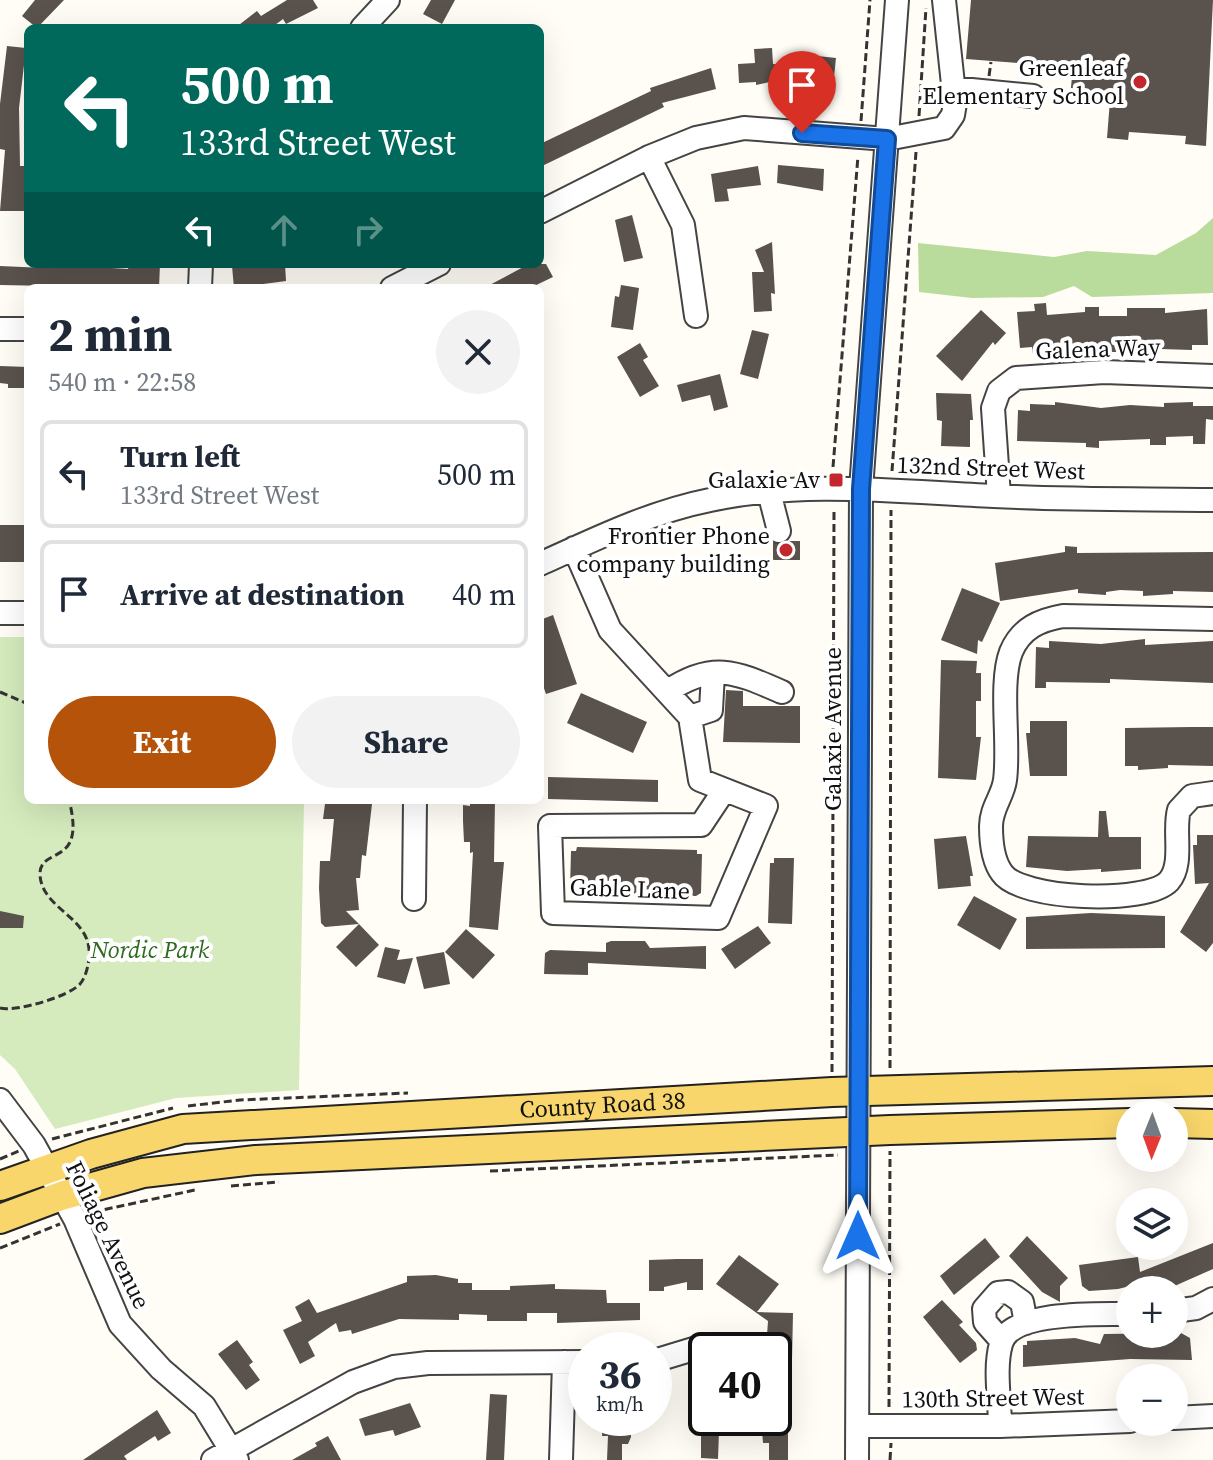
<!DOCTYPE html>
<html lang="en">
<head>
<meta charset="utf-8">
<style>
	body { margin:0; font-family:"Source Serif 4",serif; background:#f2f2f3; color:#1f2937; height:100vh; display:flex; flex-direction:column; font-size:30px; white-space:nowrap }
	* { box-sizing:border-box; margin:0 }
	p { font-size:26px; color:#747a83 }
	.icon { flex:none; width:44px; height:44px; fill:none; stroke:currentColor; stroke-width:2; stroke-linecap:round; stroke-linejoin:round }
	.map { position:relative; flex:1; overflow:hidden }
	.side { position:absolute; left:24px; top:284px; width:520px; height:520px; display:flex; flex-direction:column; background:#fff; border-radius:12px; box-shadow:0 8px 32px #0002 }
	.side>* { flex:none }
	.top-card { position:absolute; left:24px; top:24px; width:520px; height:244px; border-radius:12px; box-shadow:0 8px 32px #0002; background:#00695c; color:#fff; overflow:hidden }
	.needle { width:52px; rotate:181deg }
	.controls { position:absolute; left:1116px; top:1100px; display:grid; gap:16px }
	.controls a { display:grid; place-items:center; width:72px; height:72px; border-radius:50%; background:#fff; box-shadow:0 8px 32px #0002; font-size:40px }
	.speed { position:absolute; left:568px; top:1332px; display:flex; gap:16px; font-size:40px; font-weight:700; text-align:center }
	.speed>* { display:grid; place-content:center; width:104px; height:104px; border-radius:50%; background:#fff; box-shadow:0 8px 32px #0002; line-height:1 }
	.speed small { font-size:20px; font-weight:400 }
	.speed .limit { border:4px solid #111; border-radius:12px; background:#fff; color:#111 }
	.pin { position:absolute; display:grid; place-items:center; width:68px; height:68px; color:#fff; margin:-82px -34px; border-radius:50% 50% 50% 0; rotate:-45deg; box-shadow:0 0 8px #0007 }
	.pin .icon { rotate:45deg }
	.me { position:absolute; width:88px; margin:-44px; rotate:0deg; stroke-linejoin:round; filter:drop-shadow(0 0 6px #0008) }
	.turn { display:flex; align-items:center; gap:28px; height:168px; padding:0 24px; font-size:36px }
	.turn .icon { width:104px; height:104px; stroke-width:2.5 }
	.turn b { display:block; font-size:56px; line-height:68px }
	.lanes { display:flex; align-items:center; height:76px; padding:0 24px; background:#0003; justify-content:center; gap:40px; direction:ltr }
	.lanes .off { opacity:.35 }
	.round { display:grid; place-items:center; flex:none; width:84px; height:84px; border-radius:42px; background:#f2f2f3 }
	.summary { display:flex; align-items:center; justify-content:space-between; height:136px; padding:0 24px }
	h1 { font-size:48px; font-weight:700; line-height:60px }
	.action { display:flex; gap:16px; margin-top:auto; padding:16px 24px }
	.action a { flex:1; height:92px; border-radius:48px; background:#b45309; color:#fff; font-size:32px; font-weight:700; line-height:92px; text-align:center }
	.action a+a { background:#f2f2f3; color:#1f2937 }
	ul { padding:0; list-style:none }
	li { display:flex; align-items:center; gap:24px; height:108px; margin:0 16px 12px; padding:0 8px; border:4px solid #e0e1e3; border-radius:12px }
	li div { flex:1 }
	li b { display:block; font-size:30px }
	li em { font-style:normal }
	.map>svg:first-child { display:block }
	.green { fill:#d5ebbd }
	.forest { fill:#b9dc9c }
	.building { fill:#5a524d }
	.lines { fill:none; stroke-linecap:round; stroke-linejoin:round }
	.minor-casing { stroke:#444; stroke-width:26 }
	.major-casing { stroke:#222; stroke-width:32 }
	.path { stroke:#333; stroke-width:3; stroke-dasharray:8 4; stroke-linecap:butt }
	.minor { stroke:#fff; stroke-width:22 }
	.major { stroke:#f9d66b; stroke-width:28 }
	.route-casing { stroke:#114b97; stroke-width:20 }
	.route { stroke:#1a73e8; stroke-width:14 }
	.poi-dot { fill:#c4262e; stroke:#fff; stroke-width:3 }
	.labels { text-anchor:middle; stroke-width:8; stroke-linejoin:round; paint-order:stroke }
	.poi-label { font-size:24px; fill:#111; stroke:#fff; text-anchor:end }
	.street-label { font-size:24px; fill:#111; stroke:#fff }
	.park-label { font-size:24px; font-style:italic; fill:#2f6b1f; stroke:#fff }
</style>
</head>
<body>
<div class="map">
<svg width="1213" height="1460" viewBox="0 0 1213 1460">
	<rect width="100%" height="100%" fill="#fffdf5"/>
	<path class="green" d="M0,637H28V800H304L299,1090L176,1098L55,1129L15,1069L0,1055Z"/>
	<path class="forest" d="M1213,218V293L1092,297L1074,286L1043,297L972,298L919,292L918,243L1054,257L1087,251L1156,255L1196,233Z"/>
	<path class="building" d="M35,0H64L37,28L22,16Z
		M287,0H313L318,8L286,24L283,19L271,28H235L257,11L261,16Z
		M431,0H455L442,24L423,14Z
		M971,0H1213L1206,146L1185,144L1186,136L1129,132L1128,140L1107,138L1110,100L1070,97L1073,67L966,59Z
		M7,46L26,48L19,108L20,166H25V211H0L5,150L0,149V104Z
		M772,48L773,64L803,67L808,55L836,58L833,86L774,81L756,85V82L739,83L738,64L755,63L754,49Z
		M711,68L716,89L662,103L664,107L540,167V144L651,91L650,88Z
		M778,165L824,169L823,191L777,183Z
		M758,166L761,185L727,189L729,201L715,202L711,174Z
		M632,215L643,258L624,262L615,220Z
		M772,242L775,294L771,293L772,311L754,312L752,272H764L755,250Z
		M46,264L128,269L129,264H160L159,288L0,285V266L45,268Z
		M285,264L286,281L234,288L232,266Z
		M529,264H546L553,277L530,288H484Z
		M621,285L639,288L633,330L611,327L615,296L619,297Z
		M1046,303L1047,315L1085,312V307H1099V316H1127V308H1165V313L1207,309L1208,345H1192V350L1129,348V352H1098V348L1064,349V352L1033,354L1032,347L1020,348L1017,312L1035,311L1034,304Z
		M981,310L1006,333L995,345L993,342L962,381L936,356Z
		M752,330L769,334L758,379L740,374Z
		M640,343L648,357L643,360L659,386L640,397L617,357Z
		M0,366L28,367V388H8V384L0,383Z
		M720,374L728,407L714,411L710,395L682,402L677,385Z
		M936,393L971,394L973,420H970V447L941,446L942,421L937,420Z
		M1055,402L1101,408L1130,405L1164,407V403L1193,402V406H1213V420L1206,419L1205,444H1193V436L1166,437V445H1150V439L1099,441V448L1086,447V443L1017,441L1018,410L1030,411V404L1055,405Z
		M0,525H28V562H0Z
		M789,541H800V560H773V543Z
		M1065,546L1077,547V553L1213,552V592L1173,591V594L1143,596V591L1120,590L1106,592V595L1078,593V589L1000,601L995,563L1065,552Z
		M962,588L1000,603L982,642L978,640L977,654L941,640Z
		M553,615L577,684L546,694L540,677V620Z
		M1145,639V645L1213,641V683L1110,679V683L1046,682V688H1035L1036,647L1049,648V641L1101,644Z
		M941,660L977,661L976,673H981V701H976V737H981L976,780L938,778Z
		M726,690L743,691V706H800V743L723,742Z
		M581,693L647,722L633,753L567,723Z
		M1030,721H1067V776H1030L1026,733H1030Z
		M1191,727H1213V766L1168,765V768L1138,770V766H1125V728Z
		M548,777L658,780V802L548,799Z
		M331,800L372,804L366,856L362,855L360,878H356L359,910L346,911L359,924L325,927L321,923L319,888L320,861H330L334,819H323L325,804H331Z
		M470,800H495L494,862H504L498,930L469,927L473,852L470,853V842H464L463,821V805L470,806Z
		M1099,811H1106L1109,837H1141V869L1101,872V869L1067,871L1026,867L1028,836L1098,837Z
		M1197,835H1213V943L1206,952L1180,932L1209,883L1195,884L1193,845H1197Z
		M966,836L973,876H970L971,886L938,889L934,839Z
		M577,847L697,850V854H702L701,893L696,896L575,893V889H570L571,851H576Z
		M774,858H794L792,924L768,923L770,863H774Z
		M974,896L1017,919L1000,950L957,925Z
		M0,911L24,916L23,928H0Z
		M1091,913L1165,916V948L1026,949V917Z
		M359,924L379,945L356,967L336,947Z
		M758,926L771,943L735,969L721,949Z
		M466,929L495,955L473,979L445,952Z
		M611,941H645L650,948L706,946V969L588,963V975L544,974L545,953L550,950L606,952V943Z
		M385,947L400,950L397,960L413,958L405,984L377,977Z
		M444,952L450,984L424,989L416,957Z
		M1027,1236L1068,1278L1060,1286V1302L1042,1292L1009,1256Z
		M985,1238L1000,1257L954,1295L940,1276Z
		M1213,1243V1269L1170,1288L1162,1287L1158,1279L1118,1289L1089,1291L1082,1286L1079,1265L1138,1257L1140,1272Z
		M739,1255L779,1284L757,1312L793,1313L792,1359H774V1350H766L768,1321L716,1284Z
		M677,1259H703V1290H687V1282L664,1287V1291H649V1260Z
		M436,1275L458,1279V1283H472V1290H510V1286L555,1284V1289L606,1290L607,1303H640V1320L557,1323V1313H527V1321H487V1315L459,1314V1320L399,1319L352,1334L351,1330L339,1332L336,1323L308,1342L315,1356L300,1364L283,1330L302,1321L295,1307L309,1299L317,1313L407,1282V1276Z
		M942,1300L963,1322L959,1325L976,1343L977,1350L960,1363L923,1317Z
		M1181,1333L1190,1338L1192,1360L1130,1359L1023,1367V1345H1027V1341L1075,1338L1100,1344L1104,1334Z
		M237,1340L253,1362L249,1365L260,1380L246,1390L218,1354Z
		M490,1394L507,1395L504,1460H486Z
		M410,1403L421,1427L395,1436L393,1430L365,1436L359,1419Z
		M157,1410L171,1433L158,1441L155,1436L124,1456L127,1460H83Z
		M603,1418H631V1437L628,1444H622V1460H607L608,1436H602Z
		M762,1430H788V1460H769V1443H763Z
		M701,1431H719L718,1459L701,1458Z
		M328,1436L341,1460H292L317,1446L315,1443Z"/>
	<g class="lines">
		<defs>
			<path id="minor" d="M362,28L388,0
				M951,88L1033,96
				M649,157L683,225L696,316
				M540,212L649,157L696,138L744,128L887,139L944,128L953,115L955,103L944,0
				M200,288L201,264
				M392,288L439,264
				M0,329H28
				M769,492L779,531
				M999,496L993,408L999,391L1016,378L1104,372L1213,376
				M574,548L610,630L690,717L700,780L766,806L718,918L553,913L550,826L701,825L723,792
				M540,564C595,539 650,512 710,500C803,480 901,492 994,496C1067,500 1140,499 1213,500
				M0,613H28
				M1213,619L1063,616C1040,620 1021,628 1011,652C999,683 1010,744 1005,780C1003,796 991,808 991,826C991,840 993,861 1002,873C1020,900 1147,905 1169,881C1184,864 1173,830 1179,810L1192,796L1213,793
				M668,691C713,661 736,672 782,692
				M690,717L711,710L713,673
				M414,899L415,800
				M0,1100L34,1145L75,1219L120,1324L161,1369L204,1406L237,1460
				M1174,1311L1196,1308L1213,1299
				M1001,1340L985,1322L984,1309L998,1293L1008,1292L1022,1302L1026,1323
				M654,1361L700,1347
				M1174,1418L1213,1416
				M858,1426H1000L1130,1421
				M1000,1426C1000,1401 994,1368 1001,1344C1010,1310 1102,1314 1130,1314
				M213,1460L353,1382L394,1367L428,1363L586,1362
				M561,1460L564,1362
				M857,1460L861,489L897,0"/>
			<g id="major">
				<path d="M1174,1123L1213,1124"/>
				<path id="s1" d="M0,1186L91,1154L183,1129L832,1092L1213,1081"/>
				<path d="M0,1219L61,1196L143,1173L256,1160L890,1130L1130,1123"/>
			</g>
		</defs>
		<use href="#minor" class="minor-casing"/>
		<use href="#major" class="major-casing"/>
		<path class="path" d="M989,76L991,62
			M919,116L926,8
			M861,121L870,0
			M833,467L858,156
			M892,471L916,152
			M0,692L28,704
			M0,1008C16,1012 68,997 80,984C87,976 90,959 89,949C86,916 42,908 40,875C39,845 87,869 69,800
			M890,1068L891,510
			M832,1072L834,512
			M188,1106L240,1100L408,1093
			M52,1139L173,1108
			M0,1159L19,1151
			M490,1171L838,1155
			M231,1186L279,1182
			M93,1212L195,1190
			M0,1248L60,1224
			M889,1407L890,1151
			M890,1460L891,1443"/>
		<use href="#minor" class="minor"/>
		<use href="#major" class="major"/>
	</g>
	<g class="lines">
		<defs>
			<path id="route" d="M802,133L887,139L861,489L858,1236"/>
		</defs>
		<use href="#route" class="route-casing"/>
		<use href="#route" class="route"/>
	</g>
	<g class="poi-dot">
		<circle cx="1140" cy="82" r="8"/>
		<rect x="828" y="472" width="16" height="16" rx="4"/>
		<circle cx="786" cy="550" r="8"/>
	</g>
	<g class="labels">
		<g class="poi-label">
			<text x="1124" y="76">Greenleaf<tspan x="1124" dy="28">Elementary School</tspan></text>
			<text x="820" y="488">Galaxie Av</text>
			<text x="770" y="544">Frontier Phone<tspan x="770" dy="28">company building</tspan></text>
		</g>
		<g class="street-label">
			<text transform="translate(1098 349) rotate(-2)" y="8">Galena Way</text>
			<text transform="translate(991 468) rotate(2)" y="8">132nd Street West</text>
			<text transform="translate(833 729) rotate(-90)" y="8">Galaxie Avenue</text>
			<text transform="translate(630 889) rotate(2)" y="8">Gable Lane</text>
			<text dy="8" stroke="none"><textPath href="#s1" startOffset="612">County Road 38</textPath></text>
			<text transform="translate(108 1235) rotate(64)" y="8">Foliage Avenue</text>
			<text transform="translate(993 1398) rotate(-1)" y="8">130th Street West</text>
		</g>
		<g class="park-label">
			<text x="150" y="958">Nordic Park</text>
		</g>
	</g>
</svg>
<div class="controls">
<a><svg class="needle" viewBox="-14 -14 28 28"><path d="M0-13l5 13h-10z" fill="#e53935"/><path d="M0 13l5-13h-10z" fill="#747a83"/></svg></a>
<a><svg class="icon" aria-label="layers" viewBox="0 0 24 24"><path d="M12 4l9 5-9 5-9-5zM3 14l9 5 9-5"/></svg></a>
<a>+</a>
<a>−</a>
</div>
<div class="speed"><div>36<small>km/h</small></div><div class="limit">40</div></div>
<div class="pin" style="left:802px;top:133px;background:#d93025"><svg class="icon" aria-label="arrive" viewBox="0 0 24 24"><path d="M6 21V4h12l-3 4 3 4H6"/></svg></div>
<svg class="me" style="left:858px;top:1236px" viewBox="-20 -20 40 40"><path d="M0-17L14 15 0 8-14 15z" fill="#1a73e8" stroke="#fff" stroke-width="4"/></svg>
<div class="top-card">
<div class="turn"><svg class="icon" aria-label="left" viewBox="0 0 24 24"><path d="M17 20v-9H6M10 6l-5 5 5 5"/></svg><div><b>500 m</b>133rd Street West</div></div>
<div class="lanes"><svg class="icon" aria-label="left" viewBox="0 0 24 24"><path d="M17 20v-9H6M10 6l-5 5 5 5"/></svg><svg class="icon off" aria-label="ahead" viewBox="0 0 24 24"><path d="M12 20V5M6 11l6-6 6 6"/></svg><svg class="icon off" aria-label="right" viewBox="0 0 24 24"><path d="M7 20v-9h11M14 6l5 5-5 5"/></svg></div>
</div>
<section class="side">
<div class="summary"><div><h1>2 min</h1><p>540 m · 22:58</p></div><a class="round"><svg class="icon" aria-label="close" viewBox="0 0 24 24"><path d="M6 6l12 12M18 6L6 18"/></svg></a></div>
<ul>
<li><svg class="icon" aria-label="left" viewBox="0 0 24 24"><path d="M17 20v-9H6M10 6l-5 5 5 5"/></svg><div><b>Turn left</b><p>133rd Street West</p></div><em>500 m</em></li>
<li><svg class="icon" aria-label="arrive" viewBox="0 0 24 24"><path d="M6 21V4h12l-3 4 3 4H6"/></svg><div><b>Arrive at destination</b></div><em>40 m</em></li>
</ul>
<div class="action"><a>Exit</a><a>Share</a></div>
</section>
</div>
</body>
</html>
